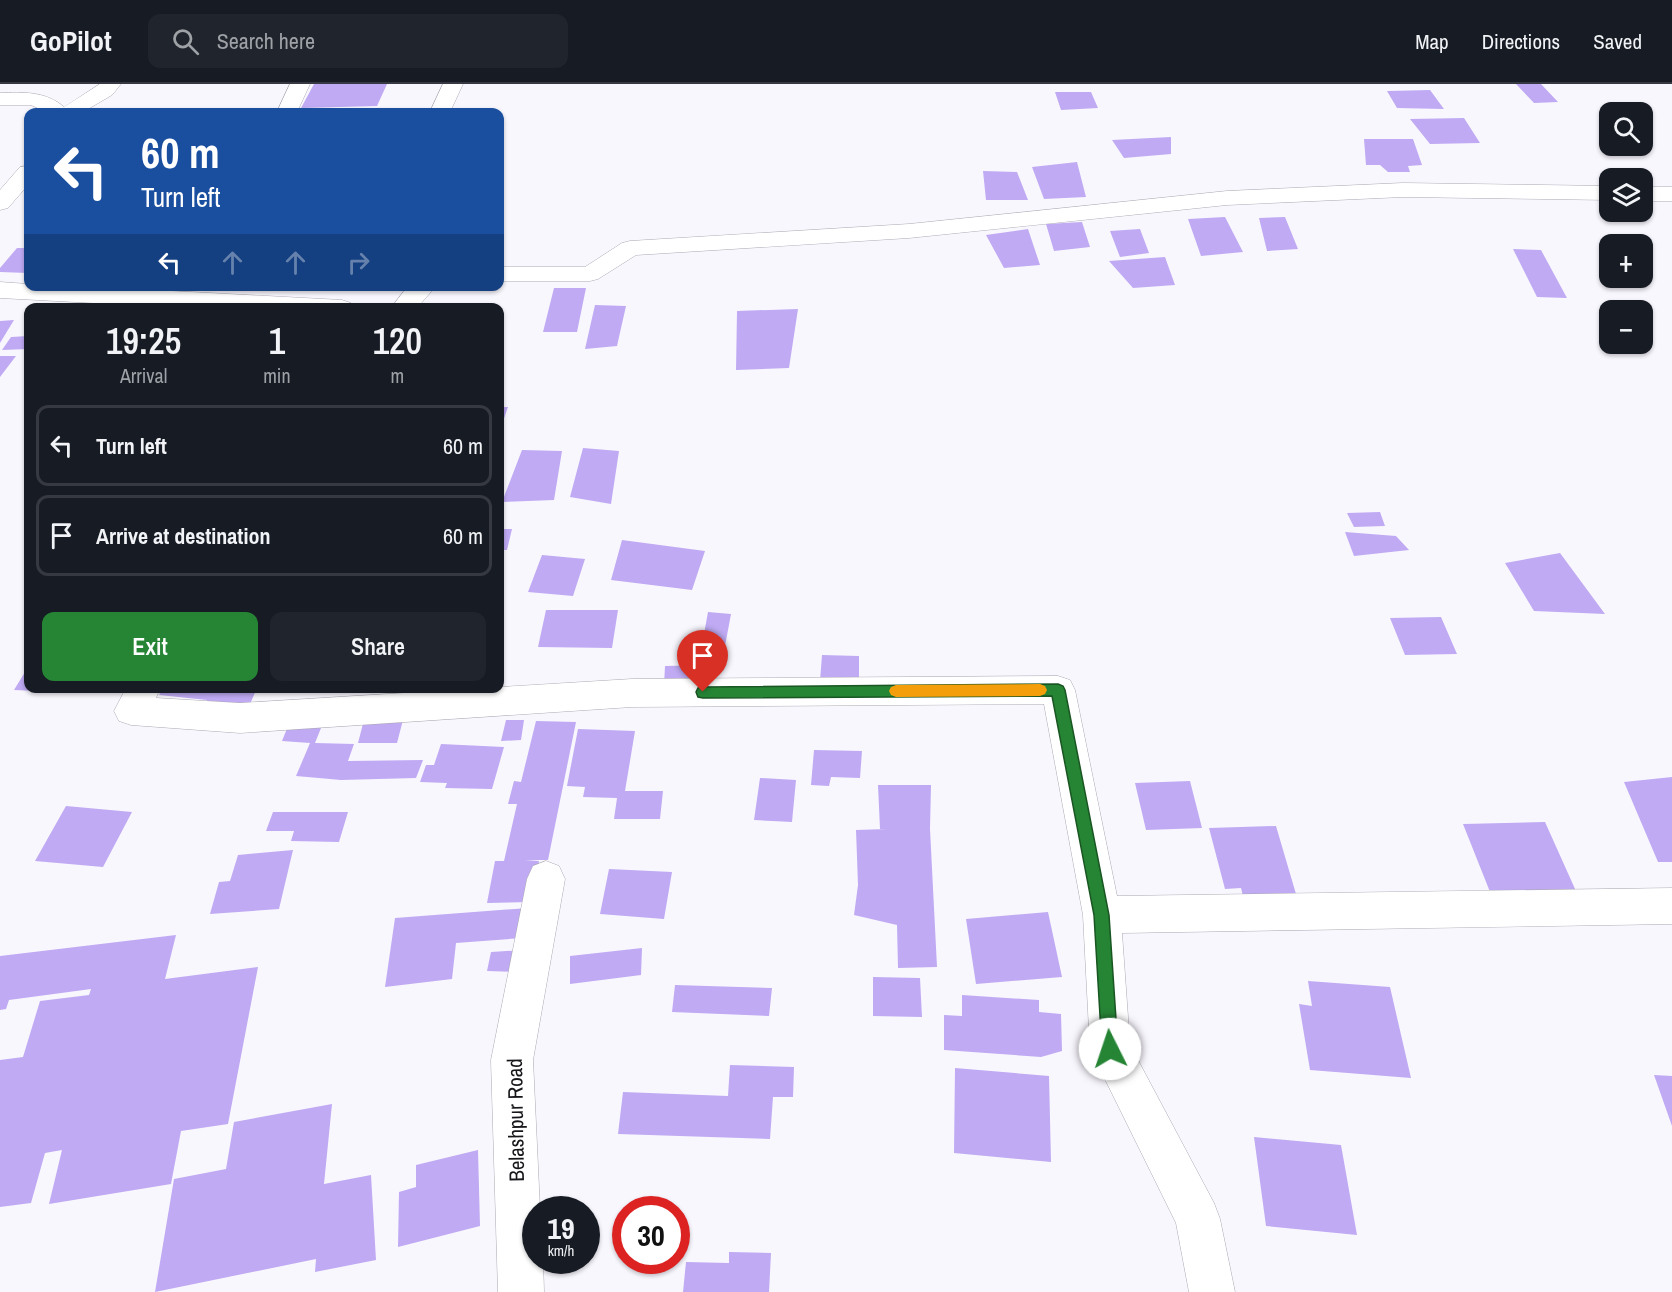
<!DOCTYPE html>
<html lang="en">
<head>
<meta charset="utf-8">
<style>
	body { margin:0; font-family:"Archivo Narrow",sans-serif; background:#20242c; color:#f1f3f6; height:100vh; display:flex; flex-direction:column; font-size:22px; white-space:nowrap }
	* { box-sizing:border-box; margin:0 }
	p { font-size:20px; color:#9ea1a6 }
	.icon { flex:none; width:33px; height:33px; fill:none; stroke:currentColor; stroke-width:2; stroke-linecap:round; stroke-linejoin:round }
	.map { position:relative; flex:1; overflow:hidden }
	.sheet { position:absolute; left:24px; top:219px; width:480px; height:390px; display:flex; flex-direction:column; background:#171b24; border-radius:12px; box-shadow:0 2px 4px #0004 }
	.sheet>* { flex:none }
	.hud { position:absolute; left:24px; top:24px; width:480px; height:183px; border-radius:12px; box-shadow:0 2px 4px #0004; background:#1a4fa0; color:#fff; overflow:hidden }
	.fabs { position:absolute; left:1599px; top:18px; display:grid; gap:12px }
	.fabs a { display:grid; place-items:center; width:54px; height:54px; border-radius:12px; background:#171b24; box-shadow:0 2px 4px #0004; font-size:30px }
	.speed { position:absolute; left:522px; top:1112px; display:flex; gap:12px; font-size:30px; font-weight:700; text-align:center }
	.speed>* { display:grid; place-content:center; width:78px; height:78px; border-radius:50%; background:#171b24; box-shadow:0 2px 4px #0004; line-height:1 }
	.speed small { font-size:15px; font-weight:400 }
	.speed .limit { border:9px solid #d22; background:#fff; color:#111 }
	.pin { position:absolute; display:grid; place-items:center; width:51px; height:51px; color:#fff; margin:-62px -26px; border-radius:50% 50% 50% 0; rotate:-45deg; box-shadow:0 0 6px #0007 }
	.pin .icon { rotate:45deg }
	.me { position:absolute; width:66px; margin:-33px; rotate:356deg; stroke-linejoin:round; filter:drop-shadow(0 0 4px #0008) }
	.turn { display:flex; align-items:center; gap:21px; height:126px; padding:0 18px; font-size:27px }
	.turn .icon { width:78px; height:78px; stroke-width:2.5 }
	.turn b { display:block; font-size:42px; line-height:51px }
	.lanes { display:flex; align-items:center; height:57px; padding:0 18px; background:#0003; justify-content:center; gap:30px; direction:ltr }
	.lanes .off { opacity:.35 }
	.eta { display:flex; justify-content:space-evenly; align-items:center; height:102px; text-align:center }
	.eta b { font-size:36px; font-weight:600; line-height:42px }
	.cta { display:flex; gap:12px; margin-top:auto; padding:12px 18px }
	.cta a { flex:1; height:69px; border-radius:12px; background:#268435; color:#fff; font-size:24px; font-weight:600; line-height:69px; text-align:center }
	.cta a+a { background:#20242c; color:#f1f3f6 }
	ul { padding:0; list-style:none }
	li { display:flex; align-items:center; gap:18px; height:81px; margin:0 12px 9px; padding:0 6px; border:3px solid #363941; border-radius:12px }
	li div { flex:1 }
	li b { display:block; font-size:22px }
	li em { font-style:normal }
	header { display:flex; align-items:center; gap:36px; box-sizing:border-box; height:84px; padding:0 30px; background:#171b24; border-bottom:2px solid #363941 }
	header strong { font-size:28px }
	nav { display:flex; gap:33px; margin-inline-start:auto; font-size:21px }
	.search { width:420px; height:54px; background:#20242c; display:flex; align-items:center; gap:15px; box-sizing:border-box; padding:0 21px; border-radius:12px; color:#9ea1a6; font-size:22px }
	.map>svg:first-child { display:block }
	.building { fill:#bfaaf3 }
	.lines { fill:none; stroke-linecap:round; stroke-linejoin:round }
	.street-casing { stroke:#aba9b3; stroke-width:1 }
	.street { fill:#fff; fill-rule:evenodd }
	.route { fill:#268435; stroke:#195622; stroke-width:1.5 }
	.slow { fill:#f59e0b }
	.labels { text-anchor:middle; stroke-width:4.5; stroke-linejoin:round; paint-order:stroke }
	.near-street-label { font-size:21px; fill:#17161a; stroke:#fff }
</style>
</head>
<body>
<header>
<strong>GoPilot</strong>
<div class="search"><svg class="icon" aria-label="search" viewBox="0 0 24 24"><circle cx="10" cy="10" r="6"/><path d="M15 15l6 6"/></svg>Search here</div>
<nav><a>Map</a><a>Directions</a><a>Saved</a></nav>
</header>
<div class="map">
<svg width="1672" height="1208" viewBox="0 0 1672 1208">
	<rect width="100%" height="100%" fill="#f9f7fe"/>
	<path class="building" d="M314,0H387L377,22L301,24Z
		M1516,0H1541L1558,18L1534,19Z
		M1430,6L1444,25L1397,24L1387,7Z
		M1055,8H1091L1098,24L1061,26Z
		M1464,34L1480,59L1430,60L1410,35Z
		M1171,53V70L1124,74L1112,56Z
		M1364,55H1413L1422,81L1408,82L1410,88H1388L1380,81H1366Z
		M1077,78L1086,113L1044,115L1032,83Z
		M983,87L1017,88L1028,116H986Z
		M1225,133L1243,168L1201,172L1188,135Z
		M1285,133L1298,165L1267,167L1259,134Z
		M1082,138L1090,163L1054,167L1046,140Z
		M1028,145L1040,181L1004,184L986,151Z
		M1140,145L1149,169L1120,173L1110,147Z
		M17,164H28V189L0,188V184Z
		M1513,165L1541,166L1567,214L1537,213Z
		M1165,173L1175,201L1133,204L1109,177Z
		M554,204H586L577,248H543Z
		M595,221L626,222L617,262L585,265Z
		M798,225L789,284L736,286L737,227Z
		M14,236L0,259V237Z
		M28,252V265L2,266L11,253Z
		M0,272H16L0,293Z
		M500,323H508L500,346Z
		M583,364L619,367L611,420L570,413Z
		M522,366L562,367L554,416L502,418Z
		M1380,428L1385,442L1354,443L1347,429Z
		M500,445H512L507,466H500Z
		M1345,448L1396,452L1409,466L1354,472Z
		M622,456L705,467L692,506L611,496Z
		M1560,469L1605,530L1534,527L1505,479Z
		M542,471L585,475L573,512L528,508Z
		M546,526H618L612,564L538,563Z
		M708,528L731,530L725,562L702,561Z
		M1441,533L1457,570L1405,571L1390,534Z
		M822,571L859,572V598L820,597Z
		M705,581L704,601H664L665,582Z
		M28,583V604H85L83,609L14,606Z
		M163,604H257L247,627L204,625L207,616L159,611Z
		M365,632H404L397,659H358Z
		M506,636H524L521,656L501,657Z
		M290,637L323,639L315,659L354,660L348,677L423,676L416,694L341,696L296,692L310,659L282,657Z
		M536,637L576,638L548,776H525L539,777L532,818L487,819L495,777H504L517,720H508L514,697L521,698Z
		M578,645L635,647L625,707H663L660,735H614L617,714L583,713L585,703L567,702Z
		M441,660L504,663L492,705L445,704L447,699L420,698L426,681H434Z
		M814,666L862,667L860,694L831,693L829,702L811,701Z
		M1672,693V778H1658L1624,698Z
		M760,694L796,696L792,738L754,736Z
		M1190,697L1202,744L1146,746L1135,699Z
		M878,701H931L930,745L937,883L898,884L897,841L854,831L858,801L856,746L887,745H880Z
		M66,722L132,728L103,783L35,777Z
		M273,728H348L339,758L291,757L294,747H266Z
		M1545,738L1580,816L1494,818L1463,740Z
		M1276,742L1296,810L1243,812L1241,804L1225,805L1209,744Z
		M293,766L279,825L210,830L219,798L230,797L238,771Z
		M609,785L672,788L664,835L600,830Z
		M528,824L522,854L456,859L452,895L385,903L395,834Z
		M1048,828L1062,893L976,900L966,835Z
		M176,851L165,895L258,883L228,1040L181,1047L171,1100L49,1120L62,1066L45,1069L31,1119L0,1123V976L23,973L40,917L89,911L91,905L9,916L6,925L0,926V872Z
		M642,864L641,891L570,900V872Z
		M523,866L519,888L487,887L491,868Z
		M873,893L920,894L922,933L873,932Z
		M1308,897L1390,903L1411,994L1310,986L1299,920L1312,922Z
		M675,901L772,904L769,932L672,928Z
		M962,911L1039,916V928L1061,930L1062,967L1041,973L944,966V931L962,932Z
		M730,981L794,983L793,1013H773L770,1055L618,1050L623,1008L728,1012Z
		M955,984L1049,992L1051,1078L954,1069Z
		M1654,991L1672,992V1042Z
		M332,1020L324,1100L371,1091L376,1176L315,1188L316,1175L155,1208L174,1095L226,1085L234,1038Z
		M1254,1053L1341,1061L1357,1151L1266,1142Z
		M478,1066L480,1142L398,1163L399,1108L416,1103V1081Z
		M729,1168L771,1169L769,1208H683L686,1178L729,1179Z"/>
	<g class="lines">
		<defs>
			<path id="street" d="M100,0H121L112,11L83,28H46L31,21H0V9C22,8 46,7 64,23Z
				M290,0H310L297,28H277Z
				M443,0H463L450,28H430Z
				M28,82V101L8,124L0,126V106L20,83Z
				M1403,99L1610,102V116L1403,113L1227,121L909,154L636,171L598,195L590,197H500V183H585L622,159L630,157L909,140L1227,107Z
				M1642,103H1672V117H1642Z
				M0,198L28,200V202H77L342,216L351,219L354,224H187L0,214Z
				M408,202H436L417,224H391Z
				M1058,592L1070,596L1075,606L1117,812L1672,804V840L1122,849L1130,961L1214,1119L1220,1135L1235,1208H1189L1176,1139L1090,965L1083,831L1044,620L632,623L240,649L131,641L119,637L114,627L126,604H160L156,614L240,619L632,595Z
				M546,777L559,782L565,795L533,976L540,1125H536V1176H543L544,1208H498L491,976L527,795L533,782Z"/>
		</defs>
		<use href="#street" class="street-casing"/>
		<use href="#street" class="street"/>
	</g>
	<path class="route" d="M1058,600L1063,602L1065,606L1109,831L1118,965L1116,971L1110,974L1104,971L1102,965L1094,831L1052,612L703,614L698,613L696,608L698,604L703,603Z"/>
	<path class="slow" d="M1040,600L1045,602L1047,606L1045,610L1040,612L896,613L891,611L889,607L891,603L896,601Z"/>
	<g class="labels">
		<g class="near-street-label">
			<text transform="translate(516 1036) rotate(-91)" y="7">Belashpur Road</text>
		</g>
	</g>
</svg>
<div class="fabs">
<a><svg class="icon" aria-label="search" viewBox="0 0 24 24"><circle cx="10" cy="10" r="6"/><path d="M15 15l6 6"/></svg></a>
<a><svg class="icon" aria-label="layers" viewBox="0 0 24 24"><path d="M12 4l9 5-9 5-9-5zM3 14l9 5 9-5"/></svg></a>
<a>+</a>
<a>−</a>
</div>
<div class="speed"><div>19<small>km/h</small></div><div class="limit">30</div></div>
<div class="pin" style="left:703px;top:608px;background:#d93025"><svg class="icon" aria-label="arrive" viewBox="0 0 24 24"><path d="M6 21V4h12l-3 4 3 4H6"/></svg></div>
<svg class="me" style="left:1110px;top:965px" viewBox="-20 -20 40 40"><circle r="19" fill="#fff"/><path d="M0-13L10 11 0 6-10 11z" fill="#268435"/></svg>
<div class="hud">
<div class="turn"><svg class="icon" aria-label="left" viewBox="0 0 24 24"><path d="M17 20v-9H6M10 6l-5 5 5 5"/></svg><div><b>60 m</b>Turn left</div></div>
<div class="lanes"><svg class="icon" aria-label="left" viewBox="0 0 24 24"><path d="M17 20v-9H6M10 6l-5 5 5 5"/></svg><svg class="icon off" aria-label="ahead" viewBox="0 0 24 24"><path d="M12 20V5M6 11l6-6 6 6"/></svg><svg class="icon off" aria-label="ahead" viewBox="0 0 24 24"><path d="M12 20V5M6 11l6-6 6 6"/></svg><svg class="icon off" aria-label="right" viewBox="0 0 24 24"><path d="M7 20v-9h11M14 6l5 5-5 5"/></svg></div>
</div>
<section class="sheet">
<div class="eta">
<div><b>19:25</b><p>Arrival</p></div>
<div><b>1</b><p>min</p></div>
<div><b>120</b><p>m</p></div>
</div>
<ul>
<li><svg class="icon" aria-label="left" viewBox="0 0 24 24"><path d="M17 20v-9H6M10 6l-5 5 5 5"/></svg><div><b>Turn left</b></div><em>60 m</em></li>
<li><svg class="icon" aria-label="arrive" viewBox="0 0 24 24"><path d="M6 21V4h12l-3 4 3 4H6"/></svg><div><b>Arrive at destination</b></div><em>60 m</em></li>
</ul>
<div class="cta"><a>Exit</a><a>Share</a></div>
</section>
</div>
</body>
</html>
